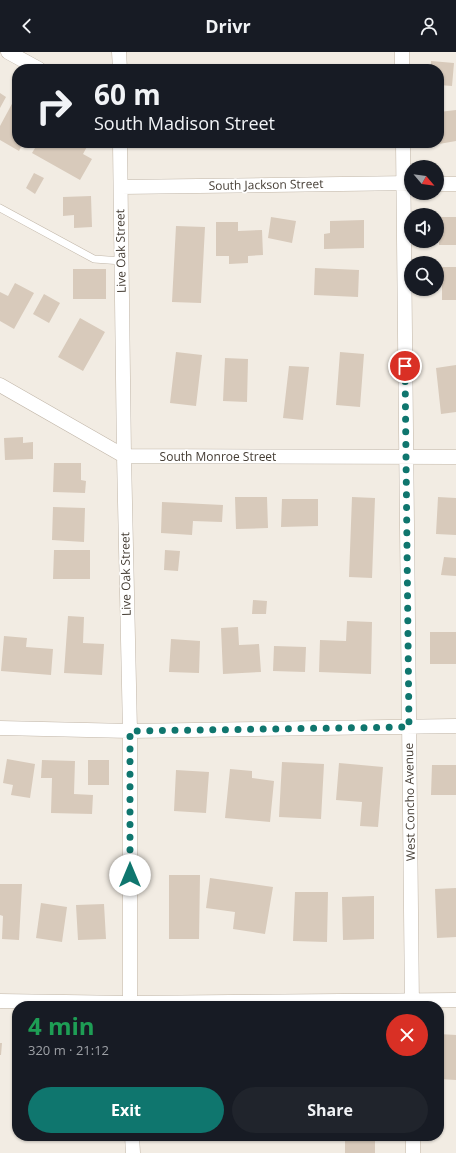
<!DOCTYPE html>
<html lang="en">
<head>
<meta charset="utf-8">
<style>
	body { margin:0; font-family:"Open Sans",sans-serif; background:#20242c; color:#f1f3f6; height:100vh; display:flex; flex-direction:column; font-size:15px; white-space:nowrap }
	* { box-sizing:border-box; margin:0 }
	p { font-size:13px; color:#9ea1a6 }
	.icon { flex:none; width:22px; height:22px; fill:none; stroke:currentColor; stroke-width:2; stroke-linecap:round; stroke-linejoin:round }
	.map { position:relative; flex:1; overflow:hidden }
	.panel { position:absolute; left:12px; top:949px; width:432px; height:140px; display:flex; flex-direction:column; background:#171b24; border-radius:16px; box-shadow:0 1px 3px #0004 }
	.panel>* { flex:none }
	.banner { position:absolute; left:12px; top:12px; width:432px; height:84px; border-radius:16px; box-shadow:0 1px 3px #0004; background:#171b24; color:#f1f3f6; overflow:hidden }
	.needle { width:26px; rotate:119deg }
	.tools { position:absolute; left:404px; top:108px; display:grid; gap:8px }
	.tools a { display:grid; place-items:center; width:40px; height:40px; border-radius:50%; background:#171b24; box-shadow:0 1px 3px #0004; font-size:20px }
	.pin { position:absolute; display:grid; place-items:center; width:34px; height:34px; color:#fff; margin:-17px; border:2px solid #fff; border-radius:50%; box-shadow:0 1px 4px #0007 }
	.me { position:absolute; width:44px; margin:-22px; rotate:0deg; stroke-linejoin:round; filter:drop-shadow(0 0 3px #0008) }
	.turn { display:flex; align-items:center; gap:14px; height:84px; padding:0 16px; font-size:18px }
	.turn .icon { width:52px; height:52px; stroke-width:2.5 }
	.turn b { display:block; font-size:28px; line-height:34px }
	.round { display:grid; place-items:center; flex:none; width:42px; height:42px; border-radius:21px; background:#20242c }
	.summary { display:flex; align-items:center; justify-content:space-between; height:68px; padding:0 16px }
	h1 { font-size:24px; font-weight:700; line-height:30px; color:#1e9e55 }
	.primary-button { display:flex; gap:8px; margin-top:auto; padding:8px 16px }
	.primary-button a { flex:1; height:46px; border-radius:24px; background:#0f766e; color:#fff; font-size:16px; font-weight:700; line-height:46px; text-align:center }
	.primary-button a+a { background:#20242c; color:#f1f3f6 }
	header { display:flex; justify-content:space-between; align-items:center; height:52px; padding:0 16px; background:#171b24; font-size:18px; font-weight:700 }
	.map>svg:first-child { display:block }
	.building { fill:#d8cabb }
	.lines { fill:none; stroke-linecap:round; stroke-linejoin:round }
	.service-casing { stroke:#c1b6a8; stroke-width:8 }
	.minor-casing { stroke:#c1b6a8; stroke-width:15 }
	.service { stroke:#fff; stroke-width:7 }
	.minor { stroke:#fff; stroke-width:14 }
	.route { stroke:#0f766e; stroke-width:7; stroke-dasharray:0 12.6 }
	.labels { text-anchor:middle; stroke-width:3.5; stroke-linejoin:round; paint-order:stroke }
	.street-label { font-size:12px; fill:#443c33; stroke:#fff }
</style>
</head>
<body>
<header><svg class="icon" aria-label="back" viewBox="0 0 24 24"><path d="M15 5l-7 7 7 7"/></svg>Drivr<svg class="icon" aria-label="person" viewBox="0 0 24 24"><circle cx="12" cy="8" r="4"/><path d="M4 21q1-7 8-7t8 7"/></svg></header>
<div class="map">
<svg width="456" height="1101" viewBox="0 0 456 1101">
	<rect width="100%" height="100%" fill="#f2ece3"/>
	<path class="building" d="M431,9L454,11L452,34L439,33V17H431Z
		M0,41L6,45L0,56Z
		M14,48L17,50V91H23L19,99L0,88V74Z
		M456,58V89L439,92V60Z
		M38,91H89L83,102L92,107L80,128L32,101Z
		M34,121L44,126L35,142L26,136Z
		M91,144L92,175L74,176V163L63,164V145Z
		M271,165L296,169L292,191L268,186Z
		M439,165H456V193H439Z
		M364,168V196L324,197V182L330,181V169Z
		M216,170H238V179L262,178L263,203L248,204V211L229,212V204H216Z
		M176,174L205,175L201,251L172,250Z
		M442,215H456V248H442Z
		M315,216L359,218L358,245L314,243Z
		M73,217H106V247H73Z
		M15,231L34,241L14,277L0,269V240L8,244Z
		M44,242L60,251L49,271L33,262Z
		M80,266L105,280L83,319L58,305Z
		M176,300L202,303L196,354L170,351Z
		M340,300L364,302L360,355L336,353Z
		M225,306L248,307L247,350L223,349Z
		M456,313V360L441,362L436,316Z
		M289,314L309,315L303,368L283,366Z
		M23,385V391L33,390V407L5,408L4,386Z
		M54,411H81V428L86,429L85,441L53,440Z
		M235,445H267L268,476L236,477Z
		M352,445L375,446L372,526L349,525Z
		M438,445L456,446V483L436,482Z
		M282,447H318V474L281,475Z
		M162,450L223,453L222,470L193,469L192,483L161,481Z
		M53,455L85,456L84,490L52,488Z
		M54,498H90V527H53Z
		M165,498L180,499L178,519L164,518Z
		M444,505L456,506V524L441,523Z
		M253,548L267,549L266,562H252Z
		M68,564L84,565L83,591L104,592L102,623L64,621Z
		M347,569L372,570L371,622L319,620L320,588L346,589Z
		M238,575L239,593L259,592L261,620L223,622L221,576Z
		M430,580H456V612H430Z
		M4,584L27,586L26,595L53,597L51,623L1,619Z
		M171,587L200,589L199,621L169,620Z
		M274,594L306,595L305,620L273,619Z
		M7,707L35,712L30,746L11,743L13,733L3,731Z
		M42,708L75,709L74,742L93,743L92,762L51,761L52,726H41Z
		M88,708H109V733H88Z
		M282,710L324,712L321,767L279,765Z
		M339,711L383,715L378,775L360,774L362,750L336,748Z
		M432,713H456V743H431Z
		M230,717L252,719V726L274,729L270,770L225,766Z
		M176,718L209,720L206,761L174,759Z
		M169,823H200L199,887H169Z
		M210,826L273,835L265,882L233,877L235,860L206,856Z
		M0,832H22L19,888L2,887L3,864L0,863Z
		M456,836V885L437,886L435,837Z
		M295,840H328L327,890L293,889Z
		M374,844V887L343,888L342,845Z
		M41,851L67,855L62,890L36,886Z
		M104,852L106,887L78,888L76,853Z
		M439,982L456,983V1028L439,1027Z
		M0,991H2L1,1003H0Z
		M345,1084H375V1101H345Z"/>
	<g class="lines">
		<defs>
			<path id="service" d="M0,156L94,207L122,209"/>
			<path id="minor" d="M8,0L39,17
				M119,0L120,17
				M402,0V17
				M120,91L124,404L130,679V954
				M403,91L412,954
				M437,132H456
				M121,135L411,131
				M0,333L124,404L456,405
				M0,676L130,679L456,674
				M0,949L130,951L456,948
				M132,1084L133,1101
				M413,1084V1101"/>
		</defs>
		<use href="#service" class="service-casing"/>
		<use href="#minor" class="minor-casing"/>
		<use href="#service" class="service"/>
		<use href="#minor" class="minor"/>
	</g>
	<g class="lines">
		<path class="route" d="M130,823V679L409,675L405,314"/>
	</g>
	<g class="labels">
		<g class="street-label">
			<text transform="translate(266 133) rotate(-1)" y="4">South Jackson Street</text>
			<text transform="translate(121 199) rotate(-91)" y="4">Live Oak Street</text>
			<text x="218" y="409">South Monroe Street</text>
			<text transform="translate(126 522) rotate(-91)" y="4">Live Oak Street</text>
			<text transform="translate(410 750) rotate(-91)" y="4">West Concho Avenue</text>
		</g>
	</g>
</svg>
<div class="tools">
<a><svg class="needle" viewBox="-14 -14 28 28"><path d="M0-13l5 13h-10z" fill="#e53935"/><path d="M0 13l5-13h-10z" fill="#9ea1a6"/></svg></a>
<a><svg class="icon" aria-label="sound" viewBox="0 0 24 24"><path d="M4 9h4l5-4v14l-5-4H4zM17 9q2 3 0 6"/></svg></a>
<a><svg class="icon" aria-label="search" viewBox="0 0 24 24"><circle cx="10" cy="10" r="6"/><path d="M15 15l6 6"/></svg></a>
</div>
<div class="pin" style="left:405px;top:314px;background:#d93025"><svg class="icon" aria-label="arrive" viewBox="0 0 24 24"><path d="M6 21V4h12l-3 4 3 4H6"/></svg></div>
<svg class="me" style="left:130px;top:823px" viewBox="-20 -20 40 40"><circle r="19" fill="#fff"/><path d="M0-13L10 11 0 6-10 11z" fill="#0f766e"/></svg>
<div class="banner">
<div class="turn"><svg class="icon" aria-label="right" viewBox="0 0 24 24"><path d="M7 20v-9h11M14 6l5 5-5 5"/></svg><div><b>60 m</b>South Madison Street</div></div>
</div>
<section class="panel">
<div class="summary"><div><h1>4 min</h1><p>320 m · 21:12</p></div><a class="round" style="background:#d93025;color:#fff"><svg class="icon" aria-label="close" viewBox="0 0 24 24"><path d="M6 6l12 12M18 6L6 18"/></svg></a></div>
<div class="primary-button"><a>Exit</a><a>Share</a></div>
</section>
</div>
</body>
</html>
